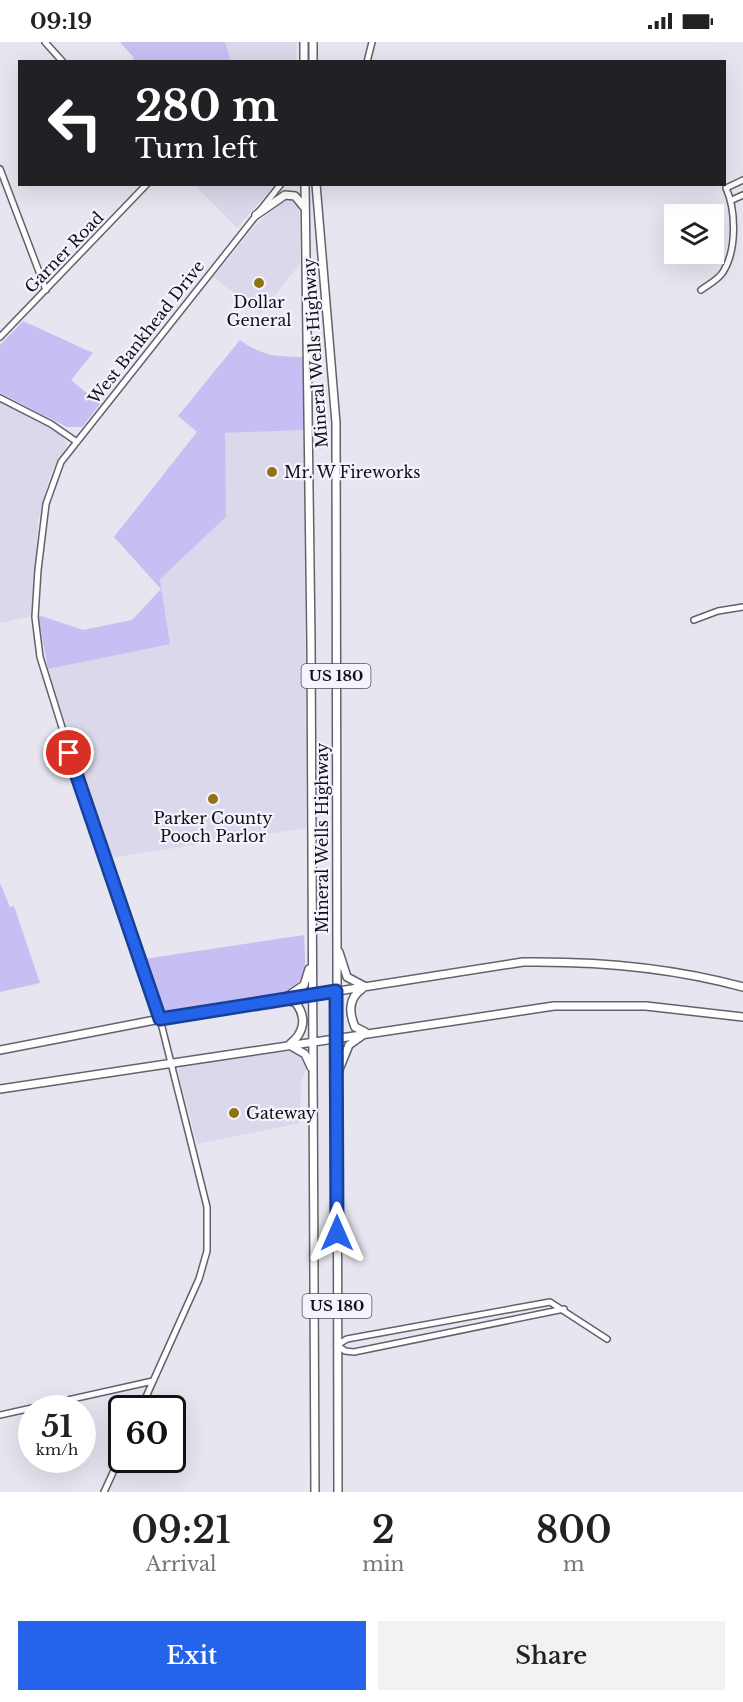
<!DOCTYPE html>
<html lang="en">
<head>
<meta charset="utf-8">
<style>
	body { margin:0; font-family:"Libre Baskerville",serif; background:#f2f2f2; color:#222; height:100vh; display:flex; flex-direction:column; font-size:22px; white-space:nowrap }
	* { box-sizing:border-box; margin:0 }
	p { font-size:20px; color:#767676 }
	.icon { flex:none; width:33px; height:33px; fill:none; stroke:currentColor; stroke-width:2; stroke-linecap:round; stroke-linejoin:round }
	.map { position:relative; height:1450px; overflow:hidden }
	.panel { display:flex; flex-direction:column; background:#fff; flex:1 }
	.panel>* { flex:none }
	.banner { position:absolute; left:18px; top:18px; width:708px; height:126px; border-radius:0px; box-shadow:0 6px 24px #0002; background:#202124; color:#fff; overflow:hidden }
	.fabs { position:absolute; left:664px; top:162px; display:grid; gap:12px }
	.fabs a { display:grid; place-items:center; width:60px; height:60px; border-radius:0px; background:#fff; box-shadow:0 6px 24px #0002; font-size:30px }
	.speed { position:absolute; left:18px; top:1353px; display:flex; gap:12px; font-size:30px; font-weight:700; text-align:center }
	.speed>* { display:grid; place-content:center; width:78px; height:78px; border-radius:50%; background:#fff; box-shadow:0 6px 24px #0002; line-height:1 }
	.speed small { font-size:15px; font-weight:400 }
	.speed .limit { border:3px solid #111; border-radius:9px; background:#fff; color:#111 }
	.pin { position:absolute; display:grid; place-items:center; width:51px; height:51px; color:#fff; margin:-26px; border:3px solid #fff; border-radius:50%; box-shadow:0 2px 6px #0007 }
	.me { position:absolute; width:66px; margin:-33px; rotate:0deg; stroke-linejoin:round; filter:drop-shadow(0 0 4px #0008) }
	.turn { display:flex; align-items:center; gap:21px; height:126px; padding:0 18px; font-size:27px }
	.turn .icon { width:78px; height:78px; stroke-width:2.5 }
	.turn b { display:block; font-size:42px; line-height:51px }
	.eta { display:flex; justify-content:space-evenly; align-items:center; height:102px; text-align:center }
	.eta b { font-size:36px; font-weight:600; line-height:42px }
	.action { display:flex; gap:12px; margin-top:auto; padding:12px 18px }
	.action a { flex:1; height:69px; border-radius:0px; background:#2563eb; color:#fff; font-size:24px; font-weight:600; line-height:69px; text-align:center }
	.action a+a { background:#f2f2f2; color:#222 }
	.status { display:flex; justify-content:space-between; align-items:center; height:42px; padding:0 30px; background:#fff; direction:ltr }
	.status svg { height:16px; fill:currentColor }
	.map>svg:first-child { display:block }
	.built { fill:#dad8ea }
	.green { fill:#c7bef3 }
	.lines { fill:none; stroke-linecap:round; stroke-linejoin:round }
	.minor-casing { stroke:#63616b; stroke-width:8 }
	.major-casing { stroke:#63616b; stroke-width:10 }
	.minor { stroke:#fff; stroke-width:5 }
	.major { stroke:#fff; stroke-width:7 }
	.route-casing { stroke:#184099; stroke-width:15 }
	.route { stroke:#2563eb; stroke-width:10 }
	.poi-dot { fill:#8f7116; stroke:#f4f3fe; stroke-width:2 }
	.labels { text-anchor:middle; stroke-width:4.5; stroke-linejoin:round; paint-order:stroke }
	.shield { fill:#f4f3fe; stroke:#55545a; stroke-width:1.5 }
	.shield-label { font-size:15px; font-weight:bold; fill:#111014 }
	.street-label { font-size:16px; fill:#111014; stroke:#f4f3fe }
	.poi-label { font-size:16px; fill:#111014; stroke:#f4f3fe }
</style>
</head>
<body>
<div class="status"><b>09:19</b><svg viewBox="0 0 49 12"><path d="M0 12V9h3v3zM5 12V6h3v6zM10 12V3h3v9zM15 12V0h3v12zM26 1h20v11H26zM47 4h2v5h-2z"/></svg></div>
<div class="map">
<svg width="743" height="1450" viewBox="0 0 743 1450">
	<rect width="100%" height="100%" fill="#e7e5f0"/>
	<path class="built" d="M225,0H297L296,19H231Z
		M195,143H274L237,186Z
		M285,156L295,158L299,167L300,222L260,272L214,235L253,186Z
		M0,361L57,389L63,394L67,405L51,430L38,478L32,574L0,581Z
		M304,388L306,786L109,816L48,627L170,601L160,537L226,475L224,391Z
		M292,1009L301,1015L306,1026L301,1040L300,1081L197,1102L178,1028L186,1022Z"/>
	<path class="green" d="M120,0H225L231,19H131L134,16Z
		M23,279L93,311L71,338L100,362L82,385H67L0,351V303Z
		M240,298C261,314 278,315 304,315V388L225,391L226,475L160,537L170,602L48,627L38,573L83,588L132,578L161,547L114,495L197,390L178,374Z
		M0,841L10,865L14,864L40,941L0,950Z
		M304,893C305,921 311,940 280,953L166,970L159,967L144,917Z"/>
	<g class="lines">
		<defs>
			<path id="minor" d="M45,0L63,20
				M367,20L372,0
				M0,127L46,248
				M732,158L743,153
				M701,248C708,243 719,237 723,230C737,208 736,168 726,146L743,138
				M0,295L147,142
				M0,356L51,382L77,400
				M694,578L718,569L743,565
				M564,1267L354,1310L345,1309L337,1303L347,1297L550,1260L607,1297
				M141,1366L199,1237L207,1209V1165L160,977L94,788L40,615L35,575L38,528L46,462L61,420L281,142
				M0,1373L153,1339
				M104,1450L122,1411"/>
			<path id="major" d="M313,0V20
				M304,20V0
				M305,142L311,600L315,1450
				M316,142L336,381L338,1450
				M256,173L285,153L295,154L304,165
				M339,910L347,935L364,944
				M362,947C348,956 349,971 355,985L365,990
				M288,954L304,943L309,927
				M286,958L296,961C307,976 304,991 290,1002
				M291,1004L305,1012L311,1025
				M0,1008L160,977L523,920C598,919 670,925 743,945
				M338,1030L349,1003L363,993
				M0,1047L554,964H646L743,975"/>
		</defs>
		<use href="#minor" class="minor-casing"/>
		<use href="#major" class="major-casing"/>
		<use href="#minor" class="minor"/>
		<use href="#major" class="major"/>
	</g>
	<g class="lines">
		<defs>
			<path id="route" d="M69,711L160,977L336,949L337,1191"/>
		</defs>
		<use href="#route" class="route-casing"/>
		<use href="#route" class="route"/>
	</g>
	<g class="poi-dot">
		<circle cx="259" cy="241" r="6"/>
		<circle cx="272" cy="430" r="6"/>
		<circle cx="213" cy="757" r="6"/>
		<circle cx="234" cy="1071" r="6"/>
	</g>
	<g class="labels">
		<g class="shield">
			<rect x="301.5" y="622" width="69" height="24" rx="4.5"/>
			<rect x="302.5" y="1252" width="69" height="24" rx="4.5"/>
		</g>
		<g class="shield-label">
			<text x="336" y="639">US 180</text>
			<text x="337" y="1269">US 180</text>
		</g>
		<g class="street-label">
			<text transform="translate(64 210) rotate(-46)" y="6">Garner Road</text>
			<text transform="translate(146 290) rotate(-52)" y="6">West Bankhead Drive</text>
			<text transform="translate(315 311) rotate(-94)" y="6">Mineral Wells Highway</text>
			<text transform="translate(322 796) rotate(-90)" y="6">Mineral Wells Highway</text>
		</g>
		<g class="poi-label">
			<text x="259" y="266">Dollar<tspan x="259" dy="18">General</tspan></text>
			<text x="284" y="436" text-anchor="start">Mr. W Fireworks</text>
			<text x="213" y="782">Parker County<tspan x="213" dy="18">Pooch Parlor</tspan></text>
			<text x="246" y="1077" text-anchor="start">Gateway</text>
		</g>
	</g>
</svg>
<div class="fabs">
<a><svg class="icon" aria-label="layers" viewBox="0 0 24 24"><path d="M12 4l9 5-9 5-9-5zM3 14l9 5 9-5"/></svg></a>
</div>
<div class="speed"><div>51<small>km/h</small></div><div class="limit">60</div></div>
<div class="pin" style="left:69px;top:711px;background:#d93025"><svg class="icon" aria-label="arrive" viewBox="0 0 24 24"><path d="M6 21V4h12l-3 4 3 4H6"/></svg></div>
<svg class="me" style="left:337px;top:1191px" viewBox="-20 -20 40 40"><path d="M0-17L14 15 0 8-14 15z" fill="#2563eb" stroke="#fff" stroke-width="4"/></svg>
<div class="banner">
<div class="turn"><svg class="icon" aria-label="left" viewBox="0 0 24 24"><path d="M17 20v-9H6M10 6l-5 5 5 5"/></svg><div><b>280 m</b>Turn left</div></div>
</div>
</div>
<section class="panel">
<div class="eta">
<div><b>09:21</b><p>Arrival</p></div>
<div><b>2</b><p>min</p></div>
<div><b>800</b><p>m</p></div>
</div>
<div class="action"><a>Exit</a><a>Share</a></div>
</section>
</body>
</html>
